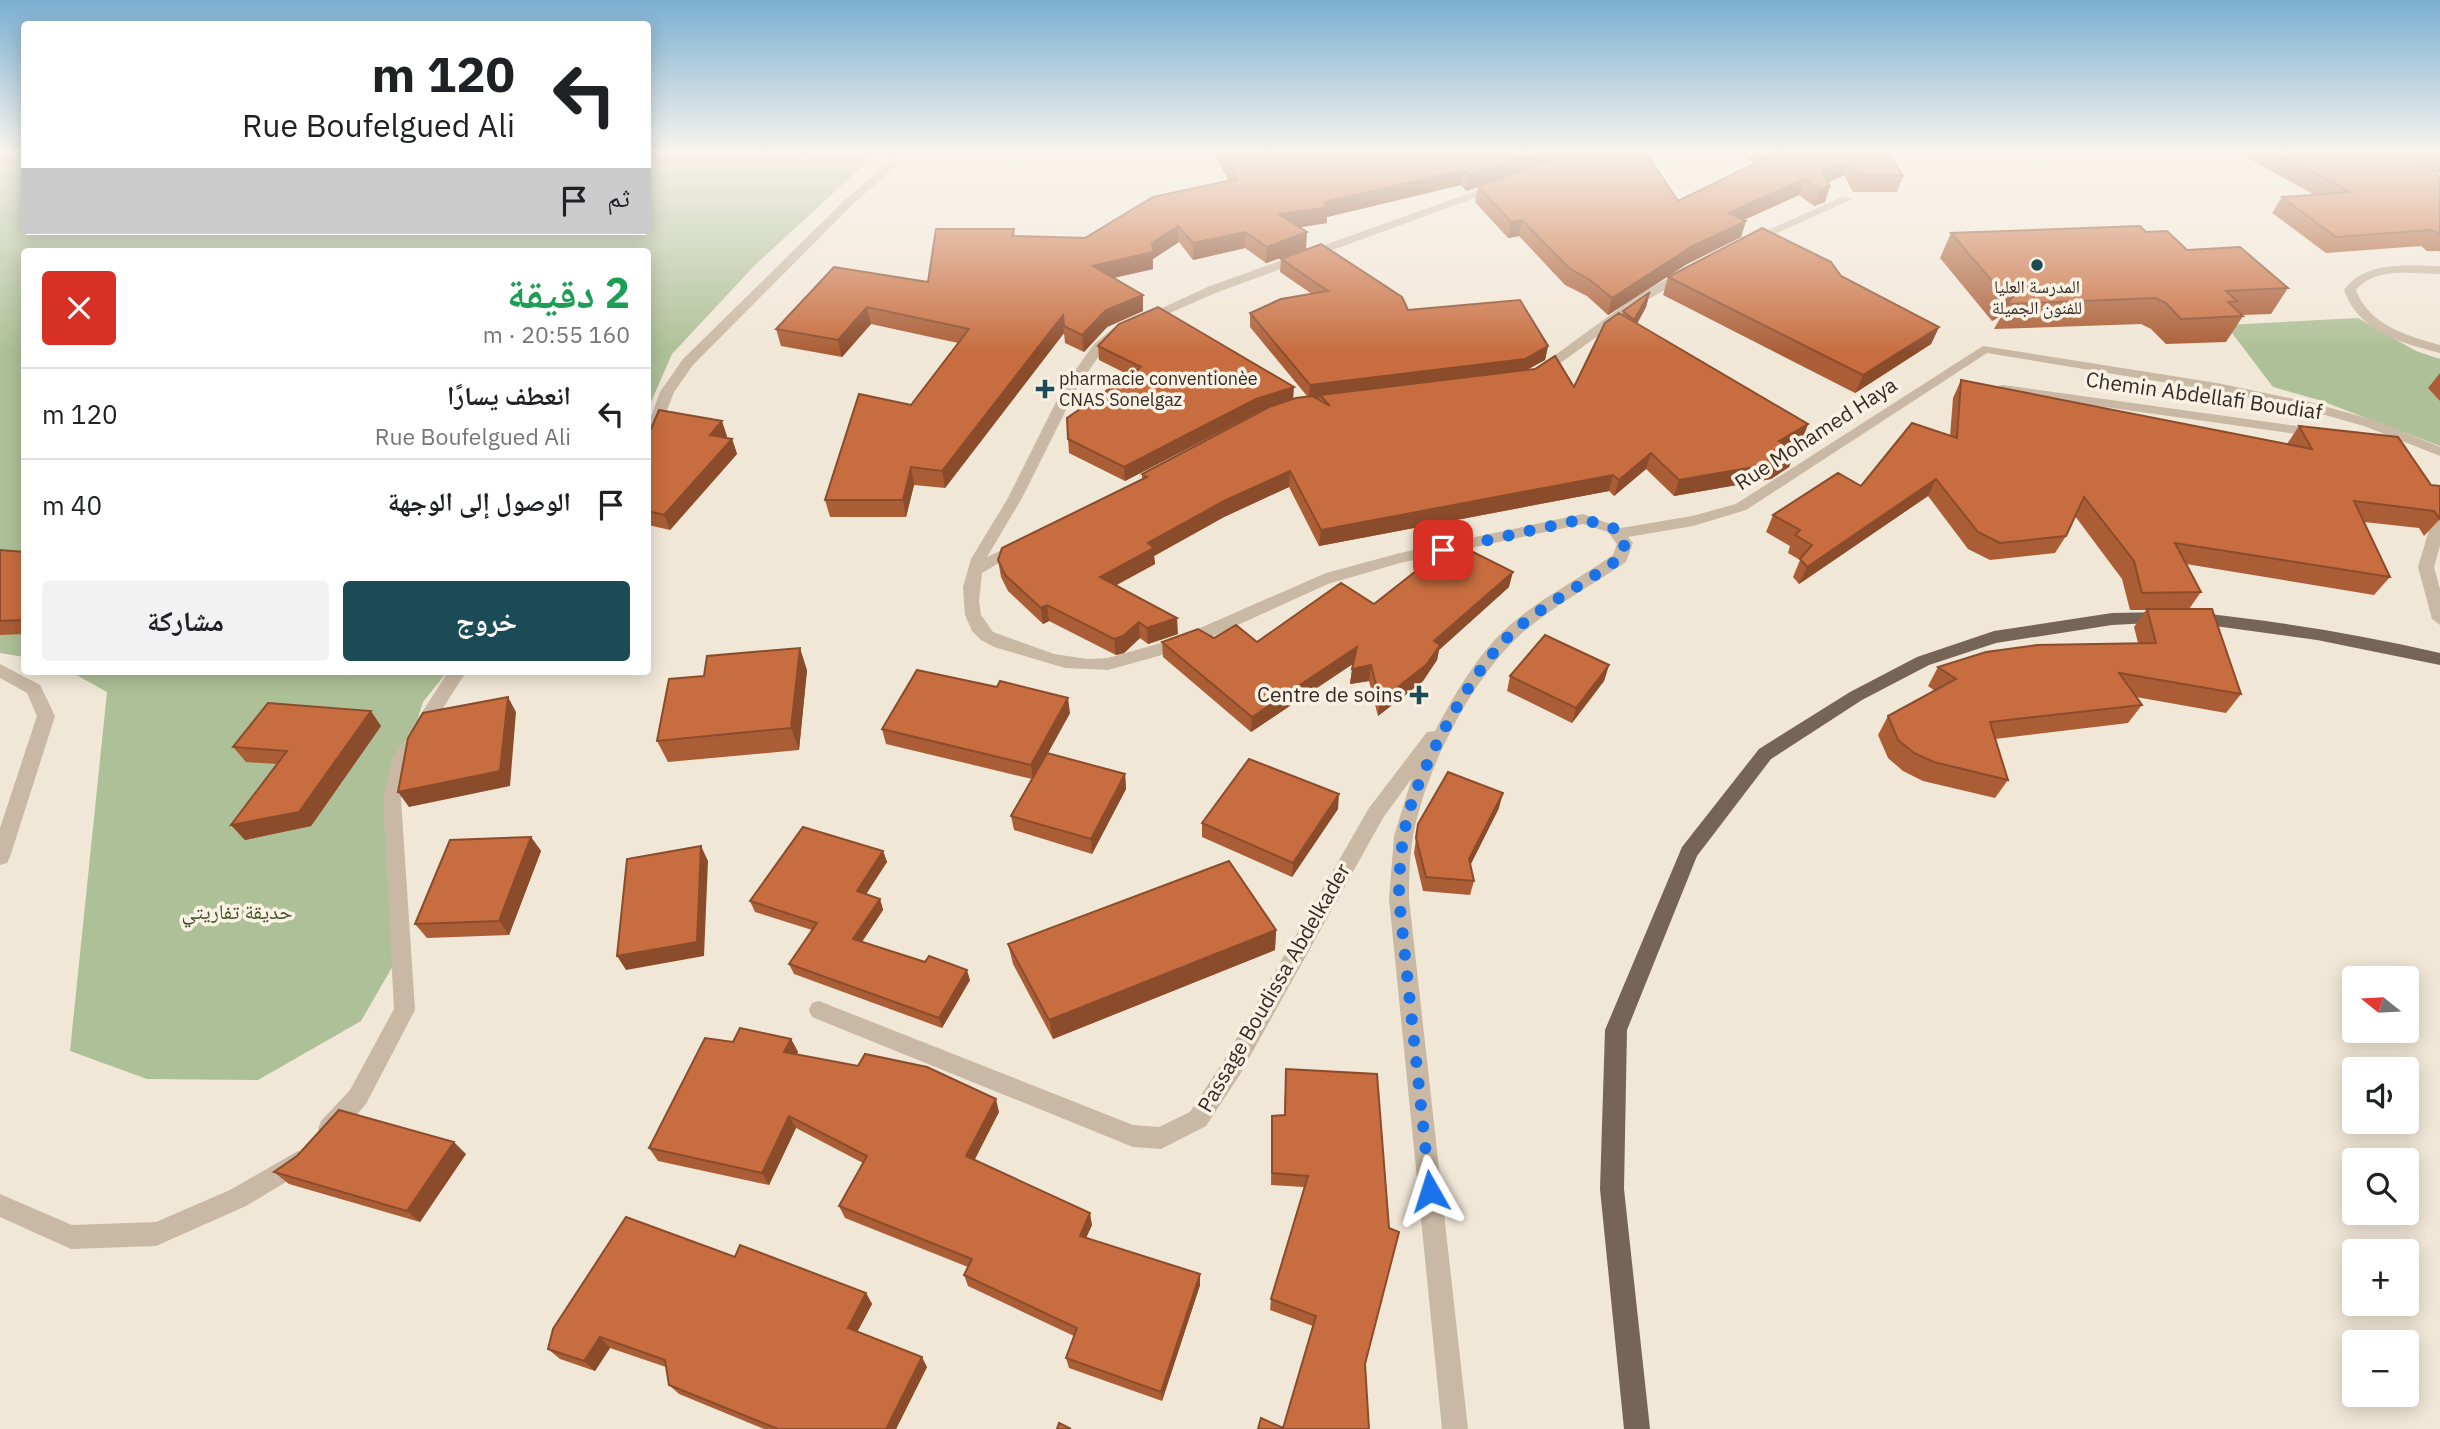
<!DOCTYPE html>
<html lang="ar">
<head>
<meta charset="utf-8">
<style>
	body { margin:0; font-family:"IBM Plex Sans","Noto Naskh Arabic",sans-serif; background:#f2f2f2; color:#202124; direction:rtl; height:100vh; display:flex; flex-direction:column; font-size:26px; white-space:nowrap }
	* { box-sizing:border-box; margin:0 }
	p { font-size:23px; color:#757577 }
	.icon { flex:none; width:38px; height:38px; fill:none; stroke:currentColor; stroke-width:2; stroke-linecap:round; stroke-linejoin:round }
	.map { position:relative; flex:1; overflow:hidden; direction:ltr }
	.sheet { position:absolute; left:21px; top:248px; width:630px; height:427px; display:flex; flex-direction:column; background:#fff; border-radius:7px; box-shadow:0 4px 18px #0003; direction:rtl }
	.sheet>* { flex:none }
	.banner { position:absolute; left:21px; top:21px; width:630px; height:214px; border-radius:7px; box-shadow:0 4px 18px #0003; direction:rtl; background:#fff; color:#202124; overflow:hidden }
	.needle { width:46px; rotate:288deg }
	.fabs { position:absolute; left:2342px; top:966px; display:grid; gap:14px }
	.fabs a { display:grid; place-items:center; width:77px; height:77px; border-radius:7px; background:#fff; box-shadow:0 4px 18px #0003; font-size:35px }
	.pin { position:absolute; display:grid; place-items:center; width:60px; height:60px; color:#fff; margin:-30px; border-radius:14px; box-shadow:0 4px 10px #0006 }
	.me { position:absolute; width:77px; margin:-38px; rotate:354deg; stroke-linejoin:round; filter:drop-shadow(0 0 5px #0008) }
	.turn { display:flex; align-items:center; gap:24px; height:147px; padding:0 21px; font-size:32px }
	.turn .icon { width:91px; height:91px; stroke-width:2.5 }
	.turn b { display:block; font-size:49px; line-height:60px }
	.then { display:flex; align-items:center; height:66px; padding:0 21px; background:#0003; gap:14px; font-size:26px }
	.round { display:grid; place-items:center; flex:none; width:74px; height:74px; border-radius:7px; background:#f2f2f2 }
	.head { display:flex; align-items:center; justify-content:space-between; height:119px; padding:0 21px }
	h1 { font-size:42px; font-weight:800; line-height:52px; color:#1e9e55 }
	.button { display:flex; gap:14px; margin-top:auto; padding:14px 21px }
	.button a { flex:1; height:80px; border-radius:7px; background:#1b4c55; color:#fff; font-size:28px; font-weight:800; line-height:80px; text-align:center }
	.button a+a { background:#f2f2f2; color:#202124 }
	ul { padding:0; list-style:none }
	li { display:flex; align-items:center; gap:21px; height:91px; padding:0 21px; border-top:2px solid #e0e0e0 }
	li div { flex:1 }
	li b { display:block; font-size:26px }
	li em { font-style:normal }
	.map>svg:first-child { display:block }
	.green { fill:#aec097 }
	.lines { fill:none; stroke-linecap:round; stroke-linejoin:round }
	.minor { fill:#c9b8a3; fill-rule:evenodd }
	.major { fill:#766456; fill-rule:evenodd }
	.wall { fill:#ab5e36 }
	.shaded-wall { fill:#8b4c2c }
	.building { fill:#c76d3f; stroke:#8b4c2c; stroke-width:2 }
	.route { stroke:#1a73e8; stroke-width:12; stroke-dasharray:0 21.6 }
	.poi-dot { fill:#1b4c55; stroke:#f9f1e3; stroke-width:2.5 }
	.labels { text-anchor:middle; stroke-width:7; stroke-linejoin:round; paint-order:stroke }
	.far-poi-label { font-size:18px; fill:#342b25; stroke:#f9f1e3 }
	.street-label { font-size:21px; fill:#342b25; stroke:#f9f1e3 }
	.poi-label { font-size:21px; fill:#342b25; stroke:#f9f1e3; text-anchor:end }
	.park-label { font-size:21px; fill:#3f5229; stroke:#f9f1e3 }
</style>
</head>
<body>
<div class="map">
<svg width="2440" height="1429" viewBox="0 0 2440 1429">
	<rect width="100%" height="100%" fill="#f1e7d7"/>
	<path class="green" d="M0,153H24V231H648V153H877L755,265L672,354L648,409V252H24V657L0,653Z
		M2358,318L2416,351L2440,359V446L2319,400L2273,387L2226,325Z
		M71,672H447L423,702L398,783L394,964L361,1021L258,1080L147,1079L70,1051L107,692Z"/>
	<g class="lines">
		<path class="minor" d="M787,153H800L807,158L802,161Z
			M896,156L905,158L853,204L693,365L674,392L655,442L648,446V425L660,392L683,359L845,200Z
			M1498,183L1502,184V188L1218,292L1149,322H1139L1138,319L1210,286Z
			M1842,197L1852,199L1753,244L1743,241Z
			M2440,266V274C2414,274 2375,266 2356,290C2369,325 2407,336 2440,345V353C2401,343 2358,331 2344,290C2366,260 2407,266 2440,266Z
			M1687,268L1691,269V275L1647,300L1544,375L1539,376L1532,372L1639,294Z
			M1115,327L1121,331L1104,349L1078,386L1022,498L987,557L1020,541L1028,546L982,573L979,601L981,615L993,632L1054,654L1087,659L1108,658L1175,639L1326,573L1400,553L1583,514L1621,528L1692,516L1736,504L1983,346L2217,383L2309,402L2374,420L2440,447V456L2364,426L2307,410L2217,391L1987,353L1746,510L1693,526L1628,537L1633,543L1626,562C1591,586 1552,606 1520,635C1474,677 1434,755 1418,814C1410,842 1409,871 1409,899L1468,1429H1442L1389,899L1394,836L1412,778L1383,818L1239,1076L1206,1126L1161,1149L1133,1147L812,1017L809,1010L812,1003L819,1001L1133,1125L1159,1127L1190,1112L1223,1062L1369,808L1427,732L1435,731C1455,694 1478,653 1510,625C1541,598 1579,579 1613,555L1617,544L1608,532L1583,524L1400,563L1328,584L1187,648L1108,670L1065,668L994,647L981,640L972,631L965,615L963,587L971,559L1008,498L1064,386L1094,344Z
			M2003,385L2318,429L2325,433L2318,437L1998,392V386Z
			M2440,515V546L2434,567L2440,589V625L2432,619L2418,567L2432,520Z
			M0,664L40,685L55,716L10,857L7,863L0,865V828L37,716L27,693L0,678Z
			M448,672H466L410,760L401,799L415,1010L366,1104L337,1137L329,1140L321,1137L318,1129L321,1121L350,1090L394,1009L383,799L392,759Z
			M298,1151L306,1154L309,1162L306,1170L246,1206L156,1246L71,1249L0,1217V1194L72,1225L156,1222L230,1190Z"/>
		<path class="major" d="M2164,612L2170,614L2172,618L2170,622L2112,625L1996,643L1929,665L1862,700L1771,759L1697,856L1627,1030L1624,1189L1650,1429H1624L1600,1189L1605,1030L1682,847L1759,749L1850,692L1917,657L1994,631L2112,613Z
			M2192,612C2276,621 2358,634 2440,653V665L2317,640L2186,622L2184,618L2186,614Z"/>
	</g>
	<path class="wall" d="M1214,153H1646L1678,201L1755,164L1740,153H1890L1889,155L1903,176L1897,192H1853L1844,175L1828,182L1825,202L1814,206L1799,195L1744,220L1741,237L1687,264L1608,315L1587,296L1565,285L1519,236L1508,238L1475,202L1478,187L1466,191L1461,185L1327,217V223L1299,227L1306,249L1266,263L1245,248L1193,260L1179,242L1153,259V269L1114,278L1143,295V311L1107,327L1084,352L1065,343L1064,333L945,488L914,485L906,517H830L825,500L911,405L958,343L871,324L842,357L781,346L776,329L928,282L1014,229L1015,237L1085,238L1229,181Z
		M2246,153H2440V174L2429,169L2440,177V252L2439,251H2427L2421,246L2326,253L2272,213L2282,197L2315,195L2244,156Z
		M2146,232L2187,250L2288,288L2271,314L2242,315L2243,316L2226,342L2166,344L2151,329L2141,324L1994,329L2002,315L1992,321L1940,258L1951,233Z
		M1281,259L1408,310L1548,346L1545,360L1527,370L1574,387L1622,315L1623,311L1650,292L1646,307L1637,323L1808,424L1802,440L1790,447L1789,467L1771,479L1674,496L1646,469L1614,496L1609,491L1319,546L1289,487L1224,517L1154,556L1155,564L1116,585L1178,634L1148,644L1140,638L1124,653L1116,655L1049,621L1043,624L1008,591L1001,577L998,560L1142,479V474L1263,410L1256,413L1125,481L1069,453L1068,439L1129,375L1099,360L1098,346L1293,399L1307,396L1250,327V313L1312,294L1280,272Z
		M1841,276L1939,327L1931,344L1855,393L1663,295L1668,277Z
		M2440,373V401L2428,388Z
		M1961,380L2287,444L2299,426L2398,437L2440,519L2424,536L2419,528L2364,522L2390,577L2374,595L2186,564L2201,592L2189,609L2241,694L2226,713L2136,697L2142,705L2128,723L1995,739L2008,780L1995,798L1923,781L1903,771L1888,758L1878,735L1888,716L1935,691L1928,686L1938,667L2138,643L2134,627L2146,610H2130L2122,579L2075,516L2066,536L2055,553L1990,560L1968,549L1928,496L1799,584L1793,577L1800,560L1788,553L1790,546L1766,532L1773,515L1861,486L1950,436L1953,398Z
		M648,431L727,436L726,438L732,439L737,454L670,530L648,525Z
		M0,550L24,552V634L0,635Z
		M1509,587L1439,650L1437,660L1423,681L1378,716L1369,681L1350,684L1353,663L1251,732L1163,657L1162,642L1214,638L1257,642L1374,604Z
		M1609,665L1604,681L1572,723L1507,691L1510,676Z
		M807,670L799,750L668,762L657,741Z
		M997,687L1070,713L1048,753L1125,774L1126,789L1092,854L1014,830L1011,816L1032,779L886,744L882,729Z
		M381,726L311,826L245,840L231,825L277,764L246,762L233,747Z
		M1499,808L1470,865L1474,881L1470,895L1423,891L1414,853L1418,824Z
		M1338,809L1292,877L1202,837V823Z
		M531,837L541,851L509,935L427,938L415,924Z
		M883,851L887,862L866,894L880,899L883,910L862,942L970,980L942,1028L794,974L789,964L812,930L755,912L750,901Z
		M1276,930L1275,950L1053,1039L1013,964L1008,944Z
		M791,1039L798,1052L797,1054L999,1112L974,1160L1092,1225L1086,1238L1200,1274V1285L1162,1401L1069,1368L1066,1358L1074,1336L968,1286L964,1275L968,1267L845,1218L839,1206L863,1163L796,1128L769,1185L658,1161L649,1148L733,1042Z
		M1286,1069L1365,1364L1283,1428L1313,1326L1270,1310L1271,1299L1304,1187L1271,1185L1272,1116L1284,1115Z
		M466,1154L420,1222L289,1184L274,1172Z
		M735,1257L866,1293L872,1304L857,1332L927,1367L896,1429H764L679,1394L669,1385L666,1367L610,1348L595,1371L560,1359L548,1349Z"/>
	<path class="shaded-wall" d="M1535,153H1578L1466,191L1468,175Z
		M1849,160L1844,175L1816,188L1822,172Z
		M1463,170L1461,185L1327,217V223L1279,231V214L1324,202Z
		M1804,179L1799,195L1724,229L1729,213Z
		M1830,186L1825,202L1814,206L1820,190Z
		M1522,220L1519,236L1508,238L1511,222Z
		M1746,221L1741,237L1687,264L1608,315L1612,298L1691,247Z
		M1178,226L1179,242L1153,259V269L1094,282L1093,266L1152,243Z
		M1245,232V248L1193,260V243Z
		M1307,232L1306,249L1266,263L1267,247Z
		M2024,283L2007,304L2002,315L1992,321L2004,295Z
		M1650,292L1646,307L1631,335L1634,320Z
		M1143,295V311L1107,327L1084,352L1082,335L1106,310Z
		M867,307L871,324L842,357L838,340Z
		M1063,315L1064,333L945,488L942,471Z
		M1939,327L1931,344L1855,393L1863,375Z
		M1548,346L1545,360L1522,372L1320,395V397L1309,399L1310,385Z
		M1294,387L1293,401L1256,413L1125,481L1124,467L1256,399Z
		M722,421L727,436L715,450L710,435Z
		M1808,424L1802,440L1773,458L1779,441Z
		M732,439L737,454L670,530L664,515Z
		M1796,451L1789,467L1771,479L1674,496L1679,480Z
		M1651,453L1646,469L1614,496L1619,480Z
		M911,467L914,485L906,517L903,500Z
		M1290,471L1289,487L1224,517L1154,556L1155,564L1102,593L1100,577L1148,543L1224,501Z
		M1613,475L1609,491L1319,546L1321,530Z
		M1936,479L1928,496L1799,584L1807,567Z
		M1513,572L1509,587L1439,650L1437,660L1423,681L1378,716L1380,701L1434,641Z
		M1047,605L1049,621L1043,624L1041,608Z
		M1177,618L1178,634L1148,644L1147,628Z
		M1139,622L1140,638L1124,653L1116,655L1114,639Z
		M1357,647L1356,662L1251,732L1252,717Z
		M800,648L807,670L799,750L791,728Z
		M1371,665L1369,681L1350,684L1352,669Z
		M1609,665L1604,681L1572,723L1576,708Z
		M508,697L516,712L510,786L409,807L398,792Z
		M1068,698L1070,713L1033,780L1031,765Z
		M371,711L381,726L311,826L245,840L231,825Z
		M1125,774L1126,789L1092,854L1091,839Z
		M1503,793L1499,808L1466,874L1469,859Z
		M1339,794L1338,809L1292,877L1293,863Z
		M531,837L541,851L509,935L499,921Z
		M701,846L708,861L704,956L626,970L617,956Z
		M883,851L887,862L861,902L857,891Z
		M880,899L883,910L857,949L853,939Z
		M1276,930L1275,950L1053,1039L1049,1020Z
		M967,970L970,980L942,1028L939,1018Z
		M791,1039L798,1052L791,1065L784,1052Z
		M996,1099L999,1112L970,1169L966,1156Z
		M789,1116L796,1128L769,1185L762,1173Z
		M454,1142L466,1154L420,1222L407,1211Z
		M1090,1213L1092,1225L1082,1247L1080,1236Z
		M1200,1274V1285L1162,1401L1161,1392Z
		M866,1293L872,1304L854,1338L848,1328Z
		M600,1337L610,1348L595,1371L584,1361Z
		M922,1357L927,1367L896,1429H886Z"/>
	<path class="building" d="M1222,153H1535L1468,175L1463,170L1324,202L1328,207L1279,214L1307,232L1267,247L1245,232L1193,243L1178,226L1152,243L1153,252L1093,266L1143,295L1106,310L1082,335L1064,326L1063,315L942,471L911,467L903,500H825L859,394L911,405L969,329L867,307L838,340L776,329L834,267L928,282L936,229H1014L1012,236L1085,238L1153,197L1237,179Z
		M1570,153H1646L1678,201L1771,156L1767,153H1888L1903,176H1859L1849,160L1822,172L1830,186L1820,190L1804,179L1729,213L1746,221L1691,247L1612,298L1590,280L1569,268L1522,220L1511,222L1478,186Z
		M2276,153H2415L2427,159H2416L2440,177V235L2432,230L2336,237L2282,197L2350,192Z
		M2140,226L2146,232L2167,231L2187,250L2240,247L2288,288L2226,291L2237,301L2228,302L2243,316L2181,319L2166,303L2156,298L2007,304L2024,283L2004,295L1951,233Z
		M1762,228L1831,262L1841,276L1939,327L1863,375L1668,277Z
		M1321,244L1402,297L1408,310L1520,300L1548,346L1525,359L1310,385L1250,313L1281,299L1328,291L1281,259Z
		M1650,292L1634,320L1623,311Z
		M1158,307L1294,387L1256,399L1124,467L1068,439L1067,418L1141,367L1098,346L1119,324Z
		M1619,313L1808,424L1779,441L1796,451L1777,463L1679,480L1651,453L1619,480L1613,475L1321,530L1290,471L1224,501L1148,543L1154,548L1100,577L1177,618L1147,628L1139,622L1123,636L1114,639L1047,605L1041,608L1005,575L998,560L1002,548L1147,477L1142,474L1269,407L1296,398L1312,396L1330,406L1320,395L1535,369L1555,356L1574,387L1605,323Z
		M1961,380L2312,449L2299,426L2398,437L2431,485L2440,486V519L2434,511L2354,501L2390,577L2175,543L2201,592L2142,593L2134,561L2084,497L2066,536L2000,543L1978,532L1936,479L1807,567L1800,559L1812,545L1795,535L1800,530L1773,515L1838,473L1861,486L1912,423L1957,438Z
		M659,410L722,421L710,435L732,439L664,515L648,511V431L651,429Z
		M1453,542L1513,572L1434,641L1440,645L1426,665L1380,701L1371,665L1352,669L1357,647L1252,717L1162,642L1198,629L1214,638L1236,625L1257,642L1341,583L1374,604Z
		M0,550L24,552V620L0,621Z
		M2147,609H2212L2241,694L2119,673L2142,705L1990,722L2008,780L1934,762L1914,753L1898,740L1888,716L1956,679L1938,667L1986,652L2037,645L2156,643Z
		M1545,635L1609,665L1576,708L1510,676Z
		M800,648L791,728L657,741L669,679L704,676L707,656Z
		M917,670L997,687L1000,681L1068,698L1031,765L882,729Z
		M508,697L500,771L398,792L408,738L423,713Z
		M268,703L371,711L299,812L231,825L287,751L233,747Z
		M1047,753L1125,774L1091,839L1011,816Z
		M1249,759L1339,794L1293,863L1202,823Z
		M1448,772L1503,793L1469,859L1474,881L1426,877L1416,838L1418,824Z
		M803,827L883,851L857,891L880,899L853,939L925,962L929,956L967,970L939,1018L789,964L817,923L750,901Z
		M531,837L499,921L415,924L450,840Z
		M701,846L697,942L617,956L627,859Z
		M1229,861L1276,930L1049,1020L1008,944Z
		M740,1028L791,1039L784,1052L858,1066L865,1054L927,1067L996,1099L966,1156L1090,1213L1080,1236L1200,1274L1161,1392L1066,1358L1077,1328L964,1275L972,1259L839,1206L867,1156L789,1116L762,1173L649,1148L705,1038L733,1042Z
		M1286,1069L1377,1074L1389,1228L1399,1232L1365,1364L1369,1429H1258L1261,1418L1283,1428L1316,1316L1271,1299L1308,1176L1272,1173V1116L1285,1115Z
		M339,1110L454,1142L407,1211L274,1172L297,1156Z
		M626,1217L735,1257L740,1245L866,1293L848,1328L922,1357L886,1429H778L669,1385L665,1360L600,1337L584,1361L548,1349L553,1329Z
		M1059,1423L1071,1429H1057Z"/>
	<linearGradient id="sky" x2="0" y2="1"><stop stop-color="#7aafd1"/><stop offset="0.43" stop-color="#f9f4ed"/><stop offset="1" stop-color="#f9f4ed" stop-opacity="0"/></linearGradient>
	<rect width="2440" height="353" fill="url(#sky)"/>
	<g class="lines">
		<path class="route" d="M1430,1191L1399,899C1399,870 1401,843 1408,815C1422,763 1474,666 1514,631C1546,603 1586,583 1620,558L1625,543L1613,528L1583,519L1443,550"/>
	</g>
	<g class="poi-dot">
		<circle cx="2037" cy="265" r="7"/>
		<path d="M1041.5 378.5h7v7h7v7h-7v7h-7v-7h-7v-7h7z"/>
		<path d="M1415.5 684.5h7v7h7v7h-7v7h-7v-7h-7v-7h7z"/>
	</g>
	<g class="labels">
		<g class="far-poi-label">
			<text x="2037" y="293">المدرسة العليا<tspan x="2037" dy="21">للفنون الجميلة</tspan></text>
			<text x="1059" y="385" text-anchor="start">pharmacie conventionèe<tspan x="1059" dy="21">CNAS Sonelgaz</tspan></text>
		</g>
		<g class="street-label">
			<text transform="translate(2204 396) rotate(8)" y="7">Chemin Abdellafi Boudiaf</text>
			<text transform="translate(1816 434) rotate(-33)" y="7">Rue Mohamed Haya</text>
			<text transform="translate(1274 988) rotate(-60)" y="7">Passage Boudissa Abdelkader</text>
		</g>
		<g class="poi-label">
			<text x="1403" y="702">Centre de soins</text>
		</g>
		<g class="park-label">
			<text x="237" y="919">حديقة تفاريتي</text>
		</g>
	</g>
</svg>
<div class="fabs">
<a><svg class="needle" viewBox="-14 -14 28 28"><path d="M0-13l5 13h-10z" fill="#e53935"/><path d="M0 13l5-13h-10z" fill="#757577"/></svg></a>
<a><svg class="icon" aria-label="sound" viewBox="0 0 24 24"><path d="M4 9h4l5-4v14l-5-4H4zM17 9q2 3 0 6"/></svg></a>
<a><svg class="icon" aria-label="search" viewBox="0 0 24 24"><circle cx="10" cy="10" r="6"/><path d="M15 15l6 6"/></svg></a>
<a>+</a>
<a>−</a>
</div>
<div class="pin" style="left:1443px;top:550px;background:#d93025"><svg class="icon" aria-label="arrive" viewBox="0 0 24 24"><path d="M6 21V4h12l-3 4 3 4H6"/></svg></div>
<svg class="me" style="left:1430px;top:1191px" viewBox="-20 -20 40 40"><path d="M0-17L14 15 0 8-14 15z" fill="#1a73e8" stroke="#fff" stroke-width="4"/></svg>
<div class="banner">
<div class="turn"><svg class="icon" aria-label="left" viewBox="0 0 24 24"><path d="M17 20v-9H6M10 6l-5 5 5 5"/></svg><div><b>120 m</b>Rue Boufelgued Ali</div></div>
<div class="then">ثم<svg class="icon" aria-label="arrive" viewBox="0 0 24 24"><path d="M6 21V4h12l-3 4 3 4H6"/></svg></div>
</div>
<section class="sheet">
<div class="head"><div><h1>2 دقيقة</h1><p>160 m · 20:55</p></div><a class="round" style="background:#d93025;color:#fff"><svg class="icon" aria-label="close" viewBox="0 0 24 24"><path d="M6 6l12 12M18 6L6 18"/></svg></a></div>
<ul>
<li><svg class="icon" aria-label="left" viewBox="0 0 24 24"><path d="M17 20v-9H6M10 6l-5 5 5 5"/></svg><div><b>انعطف يسارًا</b><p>Rue Boufelgued Ali</p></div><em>120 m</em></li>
<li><svg class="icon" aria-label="arrive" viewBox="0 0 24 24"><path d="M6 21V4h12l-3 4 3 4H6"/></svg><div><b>الوصول إلى الوجهة</b></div><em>40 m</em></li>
</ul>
<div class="button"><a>خروج</a><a>مشاركة</a></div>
</section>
</div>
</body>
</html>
